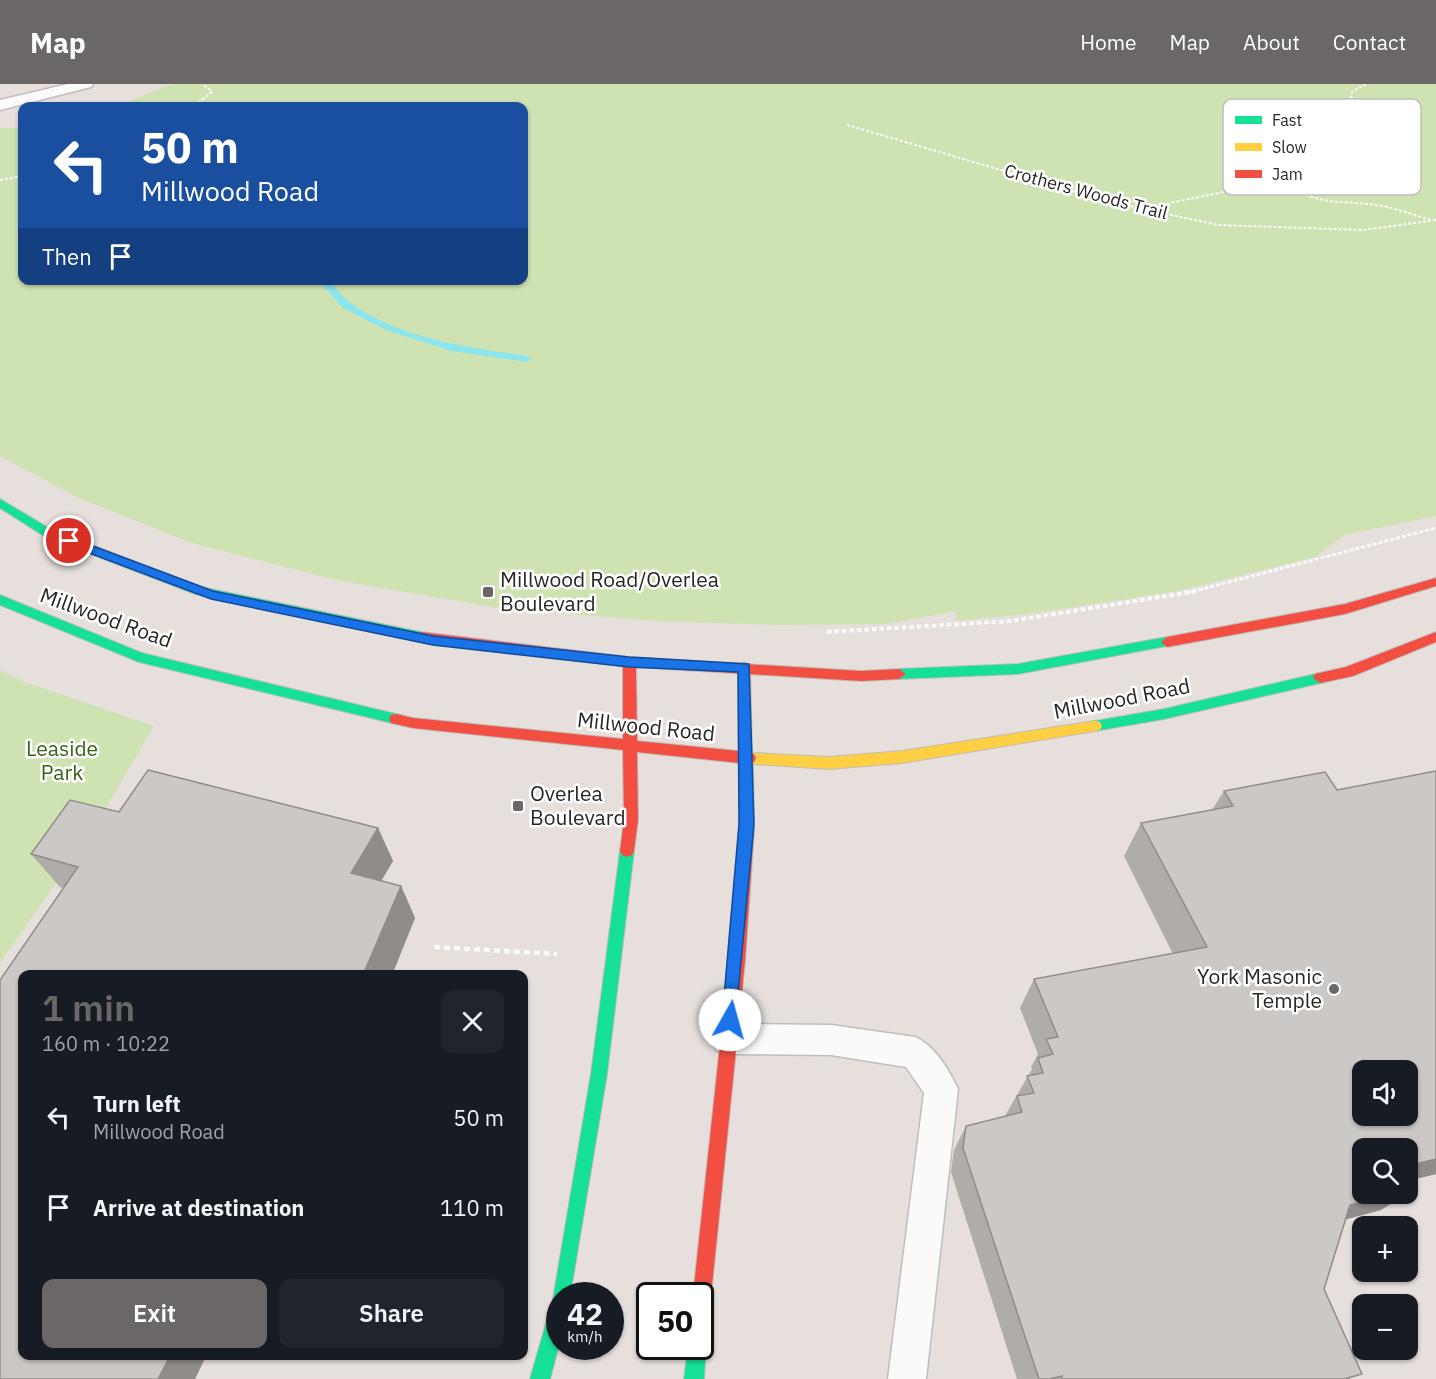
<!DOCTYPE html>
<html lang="en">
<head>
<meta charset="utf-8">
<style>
	body { margin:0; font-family:"IBM Plex Sans",sans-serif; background:#20242c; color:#f1f3f6; height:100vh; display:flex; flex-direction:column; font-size:22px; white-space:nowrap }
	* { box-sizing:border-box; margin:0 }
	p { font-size:20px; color:#9ea1a6 }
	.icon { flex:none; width:33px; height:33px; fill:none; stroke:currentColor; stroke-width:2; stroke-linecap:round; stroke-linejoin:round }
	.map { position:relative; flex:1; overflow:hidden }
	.drawer { position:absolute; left:18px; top:886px; width:510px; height:390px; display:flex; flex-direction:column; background:#171b24; border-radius:12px; box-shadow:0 2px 4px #0004 }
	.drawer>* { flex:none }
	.guide { position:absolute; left:18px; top:18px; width:510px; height:183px; border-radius:12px; box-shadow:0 2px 4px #0004; background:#1a4fa0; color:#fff; overflow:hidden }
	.buttons { position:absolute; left:1352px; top:976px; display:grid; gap:12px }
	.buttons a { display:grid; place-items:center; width:66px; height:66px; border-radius:12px; background:#171b24; box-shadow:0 2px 4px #0004; font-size:30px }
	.speed { position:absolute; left:546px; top:1198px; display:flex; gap:12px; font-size:30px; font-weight:700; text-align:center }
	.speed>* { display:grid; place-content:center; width:78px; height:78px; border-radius:50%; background:#171b24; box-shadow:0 2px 4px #0004; line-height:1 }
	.speed small { font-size:15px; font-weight:400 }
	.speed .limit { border:3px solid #111; border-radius:9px; background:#fff; color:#111 }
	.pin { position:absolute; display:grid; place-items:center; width:51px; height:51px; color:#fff; margin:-26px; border:3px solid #fff; border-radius:50%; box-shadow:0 2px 6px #0007 }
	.me { position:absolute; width:66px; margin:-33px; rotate:7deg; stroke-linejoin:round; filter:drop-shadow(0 0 4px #0008) }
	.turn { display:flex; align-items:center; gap:21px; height:126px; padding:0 24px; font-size:27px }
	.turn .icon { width:78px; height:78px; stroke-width:2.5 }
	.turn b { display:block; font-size:42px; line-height:51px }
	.then { display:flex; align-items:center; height:57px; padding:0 24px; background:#0003; gap:12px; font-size:22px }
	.round { display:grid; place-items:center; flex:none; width:63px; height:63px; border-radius:12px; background:#20242c }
	.head { display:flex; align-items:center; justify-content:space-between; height:102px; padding:0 24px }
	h1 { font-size:36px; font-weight:600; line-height:45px; color:#6a6766 }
	.primary-button { display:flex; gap:12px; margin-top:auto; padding:12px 24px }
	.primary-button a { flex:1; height:69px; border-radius:12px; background:#6a6766; color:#fff; font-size:24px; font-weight:600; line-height:69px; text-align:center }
	.primary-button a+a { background:#20242c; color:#f1f3f6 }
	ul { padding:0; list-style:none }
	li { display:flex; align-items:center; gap:18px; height:90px; padding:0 24px }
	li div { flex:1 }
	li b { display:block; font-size:22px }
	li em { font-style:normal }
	header { display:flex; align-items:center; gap:36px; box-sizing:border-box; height:84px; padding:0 30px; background:#6a6766; color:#fff }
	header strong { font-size:28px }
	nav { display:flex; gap:33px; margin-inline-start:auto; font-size:21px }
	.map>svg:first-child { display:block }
	.green { fill:#cfe2b2 }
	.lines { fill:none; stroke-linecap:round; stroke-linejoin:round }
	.stream { fill:#8ae5ec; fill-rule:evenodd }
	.lane-casing { stroke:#bfbdbe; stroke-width:3 }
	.fast-casing { stroke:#bfbdbe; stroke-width:2 }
	.slow-casing { stroke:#bfbdbe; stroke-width:2 }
	.jam-casing { stroke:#bfbdbe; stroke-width:2 }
	.path-far3 { stroke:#fbfafa; stroke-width:2; stroke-dasharray:3 2; stroke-linecap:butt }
	.path-far2 { stroke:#fbfafa; stroke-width:3; stroke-dasharray:4 2; stroke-linecap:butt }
	.path-far1 { stroke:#fbfafa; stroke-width:4; stroke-dasharray:4.5 3; stroke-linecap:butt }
	.path { stroke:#fbfafa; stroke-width:4.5; stroke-dasharray:6 4; stroke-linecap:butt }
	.lane { fill:#fbfafa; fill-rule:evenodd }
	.fast { fill:#16e098; fill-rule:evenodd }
	.slow { fill:#ffcf43; fill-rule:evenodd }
	.jam { fill:#f24e42; fill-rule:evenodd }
	.wall { fill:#afaca9 }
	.shaded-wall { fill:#8f8c8a }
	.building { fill:#ccc8c5; stroke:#8f8c8a; stroke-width:1.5; fill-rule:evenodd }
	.route { fill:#1a73e8; stroke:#114b97; stroke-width:1.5 }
	.poi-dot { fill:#6a6766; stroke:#fff; stroke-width:2 }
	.labels { text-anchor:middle; stroke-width:5; stroke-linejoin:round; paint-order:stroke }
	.far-street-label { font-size:18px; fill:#272727; stroke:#fff }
	.poi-label { font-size:21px; fill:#272727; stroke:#fff; text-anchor:start }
	.street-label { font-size:21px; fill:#272727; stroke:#fff }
	.park-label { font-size:21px; fill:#356516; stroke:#fff }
	.key { fill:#fff; stroke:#bebebe; stroke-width:1.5 }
	.key-label { font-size:16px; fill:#272727 }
</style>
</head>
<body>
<header>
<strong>Map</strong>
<nav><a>Home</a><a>Map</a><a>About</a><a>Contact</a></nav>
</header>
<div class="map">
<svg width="1436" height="1295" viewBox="0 0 1436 1295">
	<rect width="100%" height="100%" fill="#e6dfdc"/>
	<path class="green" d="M172,0H1436V432L1344,451L1315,473L1178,507L1036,529L955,537L957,527L885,540L778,541L656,537L498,524L336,496L192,459L77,413L0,372V44H22V196H524V22H118Z
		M0,586L24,598L154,642L92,747L0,879Z"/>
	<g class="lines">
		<path class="stream" d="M318,196H329C336,204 343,214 352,220C402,255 467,263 526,272L532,275L526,278L452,267L386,246L343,224Z"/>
		<defs>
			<path id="lane" d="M68,0H93L91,3L0,26V16Z
				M727,940L831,941L915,953C934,961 949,986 958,1005L926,1295H888L924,1009L906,983L831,971L727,970L716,966L711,955L716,944Z"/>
			<path id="fast" d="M0,415L52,446L201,503L421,548L427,553L421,558L195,510L44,452L0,424Z
				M0,511L142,569L396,630L401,631L403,635L401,639L396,640L139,578L0,521Z
				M1167,553L1172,555L1173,558L1172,561L1018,590L899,595L892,590L899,585L1018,580Z
				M1320,589L1325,590L1327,594L1325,598L1164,635L1095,647L1090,646L1088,642L1090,638L1095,637L1164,625Z
				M627,761L632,763L634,767L607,990L570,1212H560V1257L550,1295H530L553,1215L591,990L620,767L622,763Z
				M700,1255L704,1256L706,1263L704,1295H684L688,1263H700Z"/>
			<path id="slow" d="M744,578L750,583L752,669L829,673L902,667L1095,637L1100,638L1102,642L1100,646L1095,647L902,679L829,685L753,680L754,747L752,751L747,753L742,751L740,747L738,583Z"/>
			<path id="jam" d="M1436,494V502L1345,530L1167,563L1161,558L1167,553L1345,520Z
				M421,548L629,573L861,587L899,585L906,590L899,595L861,597L636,583L637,657L749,668L754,670L756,674L754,678L749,680L637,668L638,736L634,767L632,771L627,773L622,771L620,767L624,736L623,666L413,644L391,639L389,635L391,631L396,630L413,634L623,655V582L421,558L415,553Z
				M1436,548V558L1353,592L1320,599L1313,594L1315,590L1346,583Z
				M747,741L752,743L754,747L745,877L709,1231L707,1238L700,1240V1212H693L729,877L740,747L742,743Z"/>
		</defs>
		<use href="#lane" class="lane-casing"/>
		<use href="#fast" class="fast-casing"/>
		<use href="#slow" class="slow-casing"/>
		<use href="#jam" class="jam-casing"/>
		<path class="path-far3" d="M1366,0L1352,8L1351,13L1370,30C1352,65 1317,75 1286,95C1308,123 1344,116 1376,121C1395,124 1412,130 1430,136
			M194,22L212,8L203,0
			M847,41L1107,117L1218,141L1363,146L1436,136
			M0,96L22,92
			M1154,128L1170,119L1286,95"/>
		<path class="path-far2" d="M1187,509L1436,444"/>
		<path class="path-far1" d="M827,548L1011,537L1197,507"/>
		<path class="path" d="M434,863L557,870"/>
		<use href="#lane" class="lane"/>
		<use href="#fast" class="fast"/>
		<use href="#slow" class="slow"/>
		<use href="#jam" class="jam"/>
	</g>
	<path class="wall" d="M148,686L378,744L393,777L381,797L401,802L415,834L392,891H22V1272H206L195,1295H0V896L64,804L60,803L31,770L70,716L119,728Z
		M1436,687V1090L1411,1096L1381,1126L1345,1135L1324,1205L1350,1295H1017L951,1088L954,1066L966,1042L1005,1032L1032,985L1031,983L1038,970L1020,924L1034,895L1173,870L1124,772L1141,739L1212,726L1224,707L1337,706Z"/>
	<path class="shaded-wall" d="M378,744L393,777L367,821L351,789Z
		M401,802L415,834L392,891H363Z
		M1436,1075V1090L1407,1097V1082Z
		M1394,1110H1407L1381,1126L1318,1143L1350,1121Z
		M170,1272H206L195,1295H158Z"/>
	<path class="building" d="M148,686L378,744L351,789L401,802L363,891H22V1272H170L158,1295H0V896L78,783L31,770L70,716L119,728Z
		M1436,687V1075L1407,1082V1065H1362V1110H1394L1350,1121L1324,1205L1362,1290L1344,1295H1062V1292L1049,1295H1039L963,1064L966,1042L1022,1028L1017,1012L1034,1009L1027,992L1043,989L1038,974L1053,970L1046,955L1058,953L1034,895L1207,863L1141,739L1233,722L1224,707L1325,688L1337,706ZM1362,987H1407V1032H1362Z
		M1407,1089L1416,1104L1407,1107Z"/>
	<path class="route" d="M69,453L213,507L433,552L629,573L749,580L754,740L735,941L730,943L724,941L722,936L739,740L738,588L629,583L433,561L211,515L65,460L63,457Z"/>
	<g class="poi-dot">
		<rect x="482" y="502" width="12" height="12" rx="3"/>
		<rect x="512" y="716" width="12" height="12" rx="3"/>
		<circle cx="1334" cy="905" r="6"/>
	</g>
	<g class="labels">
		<g class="far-street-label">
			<text transform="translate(1086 108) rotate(15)" y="6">Crothers Woods Trail</text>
		</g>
		<g class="poi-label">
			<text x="500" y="503">Millwood Road/Overlea<tspan x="500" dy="24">Boulevard</tspan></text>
			<text x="530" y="717">Overlea<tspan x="530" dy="24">Boulevard</tspan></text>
			<text x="1322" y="900" text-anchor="end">York Masonic<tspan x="1322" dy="24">Temple</tspan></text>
		</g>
		<g class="street-label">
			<text transform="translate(106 534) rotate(20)" y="7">Millwood Road</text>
			<text transform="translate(1122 615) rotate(-11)" y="7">Millwood Road</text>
			<text transform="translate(646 643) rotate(6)" y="7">Millwood Road</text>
		</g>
		<g class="park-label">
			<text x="62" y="672">Leaside<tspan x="62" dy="24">Park</tspan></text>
		</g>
	</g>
	<rect x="1223" y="15" width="198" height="96" rx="9" class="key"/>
	<rect x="1235" y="32" width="27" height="8" fill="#16e098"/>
	<rect x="1235" y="59" width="27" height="8" fill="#ffcf43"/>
	<rect x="1235" y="86" width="27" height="8" fill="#f24e42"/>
	<g class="key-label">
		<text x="1272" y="42">Fast</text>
		<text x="1272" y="69">Slow</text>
		<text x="1272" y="96">Jam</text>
	</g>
</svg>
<div class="buttons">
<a><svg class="icon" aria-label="sound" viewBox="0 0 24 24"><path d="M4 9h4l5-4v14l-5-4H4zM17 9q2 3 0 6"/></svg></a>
<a><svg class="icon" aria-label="search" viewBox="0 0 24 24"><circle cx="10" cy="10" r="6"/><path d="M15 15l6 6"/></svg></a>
<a>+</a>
<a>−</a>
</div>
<div class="speed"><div>42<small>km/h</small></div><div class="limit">50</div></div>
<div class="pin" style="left:69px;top:457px;background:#d93025"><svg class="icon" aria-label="arrive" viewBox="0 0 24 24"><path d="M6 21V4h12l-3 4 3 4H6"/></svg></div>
<svg class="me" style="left:730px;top:936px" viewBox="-20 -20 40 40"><circle r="19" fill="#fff"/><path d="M0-13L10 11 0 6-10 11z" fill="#1a73e8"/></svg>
<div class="guide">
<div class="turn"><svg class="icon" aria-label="left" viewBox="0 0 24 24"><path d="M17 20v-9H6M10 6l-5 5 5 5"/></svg><div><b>50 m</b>Millwood Road</div></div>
<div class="then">Then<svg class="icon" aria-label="arrive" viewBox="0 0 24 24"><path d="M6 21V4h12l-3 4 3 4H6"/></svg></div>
</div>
<section class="drawer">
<div class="head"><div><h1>1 min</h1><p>160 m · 10:22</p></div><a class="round"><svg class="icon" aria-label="close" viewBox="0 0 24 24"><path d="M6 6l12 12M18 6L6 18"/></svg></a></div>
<ul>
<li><svg class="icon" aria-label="left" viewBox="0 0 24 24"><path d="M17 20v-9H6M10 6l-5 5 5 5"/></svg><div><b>Turn left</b><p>Millwood Road</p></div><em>50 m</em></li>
<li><svg class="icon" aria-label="arrive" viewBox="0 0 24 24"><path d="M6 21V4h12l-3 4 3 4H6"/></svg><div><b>Arrive at destination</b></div><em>110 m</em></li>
</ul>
<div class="primary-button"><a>Exit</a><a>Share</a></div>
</section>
</div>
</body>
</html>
